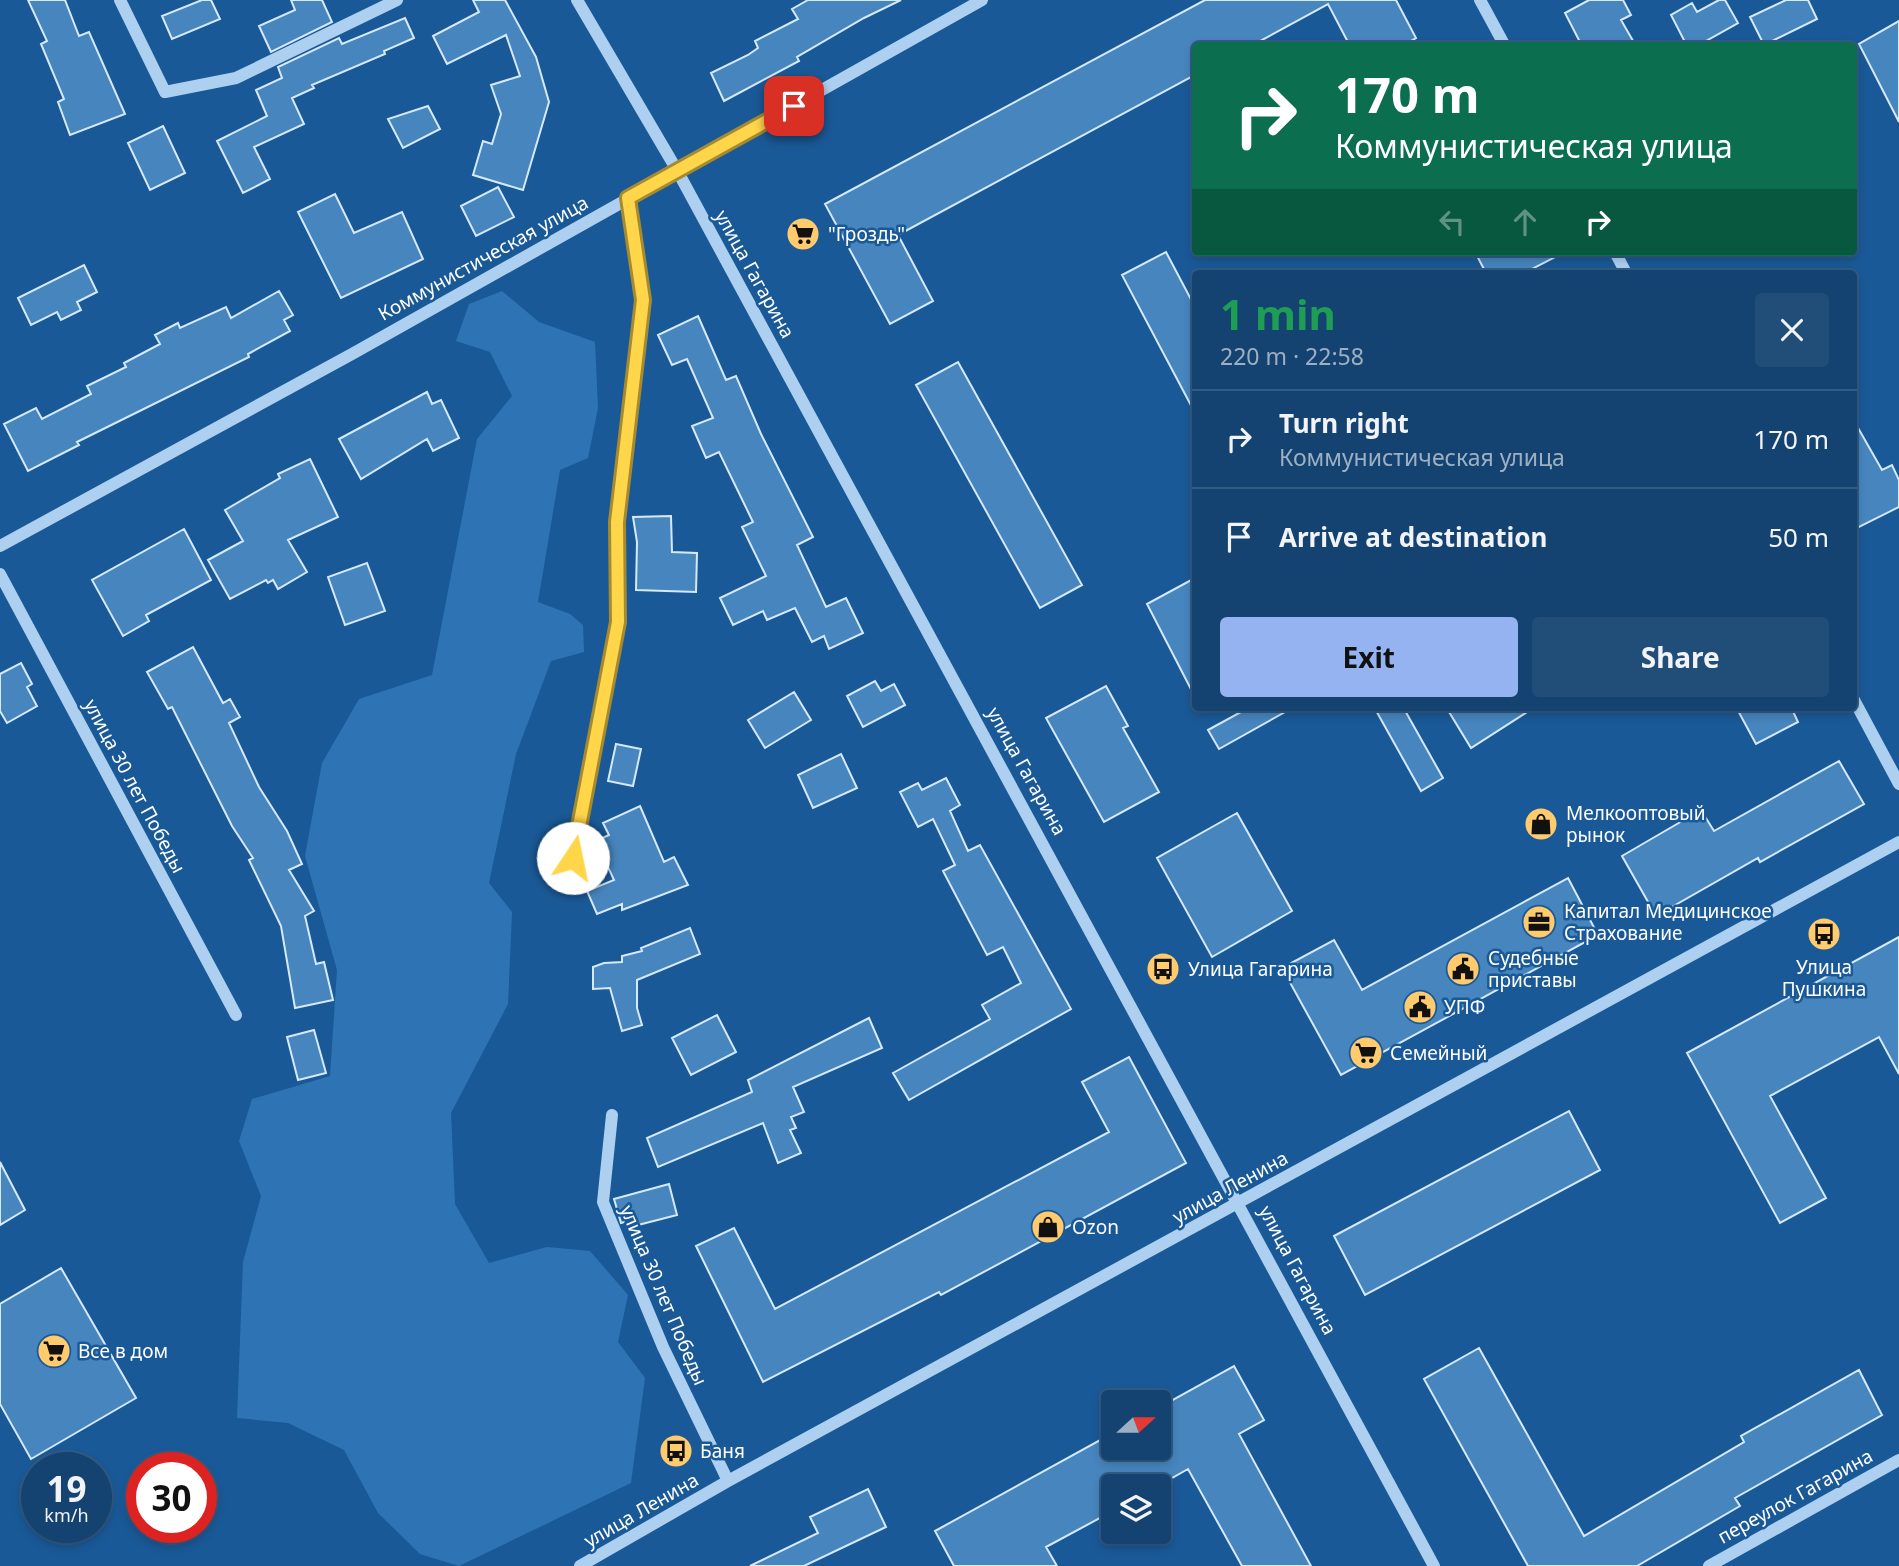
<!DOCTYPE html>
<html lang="en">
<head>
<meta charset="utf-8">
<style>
	body { margin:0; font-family:"Noto Sans",sans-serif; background:#214e79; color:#f1f3f6; height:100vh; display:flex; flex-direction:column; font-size:26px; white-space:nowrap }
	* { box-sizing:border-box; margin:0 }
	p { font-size:23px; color:#9db0c3 }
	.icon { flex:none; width:38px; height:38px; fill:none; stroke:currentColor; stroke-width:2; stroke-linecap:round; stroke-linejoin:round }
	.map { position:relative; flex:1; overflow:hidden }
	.sheet { position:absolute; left:1192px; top:270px; width:665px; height:441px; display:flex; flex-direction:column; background:#144371; border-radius:7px; box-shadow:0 4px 10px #0003,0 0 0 2px #335c84 }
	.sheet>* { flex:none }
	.banner { position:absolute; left:1192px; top:42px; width:665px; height:214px; border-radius:7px; box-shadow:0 4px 10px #0003,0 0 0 2px #335c84; background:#0b6e4f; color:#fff; overflow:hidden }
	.needle { width:46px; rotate:69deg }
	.buttons { position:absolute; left:1101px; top:1390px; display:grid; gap:14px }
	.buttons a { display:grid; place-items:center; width:70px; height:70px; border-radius:7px; background:#144371; box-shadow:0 4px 10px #0003,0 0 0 2px #335c84; font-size:35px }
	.speed { position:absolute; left:21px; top:1452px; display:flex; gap:14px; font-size:35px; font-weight:700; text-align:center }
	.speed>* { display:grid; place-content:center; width:91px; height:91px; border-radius:50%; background:#144371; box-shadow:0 4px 10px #0003,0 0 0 2px #335c84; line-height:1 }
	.speed small { font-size:18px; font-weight:400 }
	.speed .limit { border:10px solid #d22; background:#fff; color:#111 }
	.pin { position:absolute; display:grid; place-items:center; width:60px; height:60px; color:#fff; margin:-30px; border-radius:14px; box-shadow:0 4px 10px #0006 }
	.me { position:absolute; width:77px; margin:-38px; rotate:11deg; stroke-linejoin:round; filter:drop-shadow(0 0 5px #0008) }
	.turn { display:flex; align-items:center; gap:24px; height:147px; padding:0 28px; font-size:32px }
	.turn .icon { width:91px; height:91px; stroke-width:2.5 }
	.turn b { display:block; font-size:49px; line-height:60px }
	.lanes { display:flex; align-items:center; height:66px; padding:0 28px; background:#0003; justify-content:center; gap:35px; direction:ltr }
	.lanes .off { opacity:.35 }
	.round { display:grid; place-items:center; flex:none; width:74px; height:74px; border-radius:7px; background:#214e79 }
	.headline { display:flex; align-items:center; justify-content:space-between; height:119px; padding:0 28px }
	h1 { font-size:42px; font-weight:700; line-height:52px; color:#1e9e55 }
	.action { display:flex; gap:14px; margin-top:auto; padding:14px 28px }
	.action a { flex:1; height:80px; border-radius:7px; background:#95b2f1; color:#111; font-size:28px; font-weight:700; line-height:80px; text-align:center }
	.action a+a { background:#214e79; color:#f1f3f6 }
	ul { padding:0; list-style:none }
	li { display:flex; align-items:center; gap:21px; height:98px; padding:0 28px; border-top:2px solid #335c84 }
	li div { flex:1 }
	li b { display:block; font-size:26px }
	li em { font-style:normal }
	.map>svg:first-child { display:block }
	.green { fill:#2e74b4 }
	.building { fill:#4785be; stroke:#d5e9fb; stroke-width:2 }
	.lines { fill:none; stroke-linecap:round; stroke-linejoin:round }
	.minor { stroke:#aed0f0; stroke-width:12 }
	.route-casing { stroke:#a68a30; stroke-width:18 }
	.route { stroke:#ffd54a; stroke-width:12 }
	.labels { text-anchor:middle; stroke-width:5; stroke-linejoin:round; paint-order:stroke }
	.poi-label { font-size:19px; fill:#fff; stroke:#1a5997; text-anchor:start }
	.street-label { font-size:19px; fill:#fff; stroke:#1a5997 }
</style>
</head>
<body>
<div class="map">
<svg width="1899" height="1566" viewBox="0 0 1899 1566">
	<rect width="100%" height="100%" fill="#1a5997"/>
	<path class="green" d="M502,291L539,322L595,342L598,408L588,458L560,470L538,602L570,614L583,625L584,652L551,661L516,754L489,883L512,912L508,1004L451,1113L455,1204L489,1263L547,1247L590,1251L628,1295L618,1342L645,1378L631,1483L459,1566L420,1554L378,1513L344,1450L288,1423L237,1418L243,1262L261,1196L239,1141L252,1099L330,1076L337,970L305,856L322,763L359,699L432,675L477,439L512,396L490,352L456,341L469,304Z"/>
	<path class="building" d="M28,0H65L79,36L89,32L125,114L70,135L58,102L64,99L41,44L47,41Z
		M202,0H211L220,19L172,39L162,16Z
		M291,0H322L332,22L271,52L259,26L295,10Z
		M473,0H505L536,57L549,102L523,190L473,175L483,141L492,144L501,114L491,85L520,76L506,35L447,64L433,36L479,12Z
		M808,0H901L864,18L797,57L799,61L724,101L711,73L748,55L758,48L755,41L798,19L792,9Z
		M1205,0H1396L1416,38L1402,46H1350L1328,4L1251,46H1195V75L898,235L933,301L890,324L825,204Z
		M1589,0H1623L1631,15L1621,20L1636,46H1582L1565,13Z
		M1719,0H1725L1738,23L1697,46H1687L1671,15L1692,3L1697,12Z
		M1786,0H1808L1817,19L1764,45L1750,17Z
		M405,18L414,38L384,51L385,54L312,85L314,88L292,98L304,124L254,147L270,179L243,193L217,141L267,116L256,90L282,78L278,67L339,38L342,44Z
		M1899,21V122L1859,44Z
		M428,106L440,129L403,148L388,119Z
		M163,126L185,173L150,190L128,143Z
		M498,187L514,217L476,236L461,206Z
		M335,194L354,233L402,212L423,259L341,298L298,212Z
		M1166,252L1195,307V413L1122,275Z
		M1475,252H1565L1524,273H1486Z
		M84,265L97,292L77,302L81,310L61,320L57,312L31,325L18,298Z
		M279,291L293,315L284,320L290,331L248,354L249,357L77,442L79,445L28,471L4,424L36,408L42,419L91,394L87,386L126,367L124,363L160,344L155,335L178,323L180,328L226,307L231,318Z
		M698,316L726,380L736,376L761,434L813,537L797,545L826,607L846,598L863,633L829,649L824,636L812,642L795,608L767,620L763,611L733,625L720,598L766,576L742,527L753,522L719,452L706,458L692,426L713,418L687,359L672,365L658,335Z
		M958,362L1082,585L1040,608L916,385Z
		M427,392L432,404L441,400L459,438L433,451L427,439L361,479L339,439Z
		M1853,419L1882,470L1892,465L1899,480V507L1853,530Z
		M310,459L338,517L288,540L307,572L278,589L273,580L268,583L266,580L230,599L208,560L243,541L225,510L280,478L278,474Z
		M671,516L672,552L697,553L696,592L636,590L637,542L633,517Z
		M184,529L211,580L146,615L149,621L123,636L92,580Z
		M367,563L385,611L345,625L328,577Z
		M1195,578V697L1147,604Z
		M193,647L223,703L230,699L240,717L229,723L259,787L287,831L302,864L289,870L314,911L305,916L316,964L324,962L333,1000L295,1008L281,926L249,860L253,858L232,826L172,707L168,709L147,672Z
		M21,663L32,684L27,687L37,706L7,723L0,711V674Z
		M875,681L881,691L894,684L905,705L863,727L847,696Z
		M1106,686L1128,726L1123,728L1159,792L1104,822L1046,718Z
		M794,692L811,720L765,748L748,720Z
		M1250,707H1294L1219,749L1208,730Z
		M1374,707H1403L1443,778L1421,791Z
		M1446,707H1535L1471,748Z
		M1736,707H1791L1798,722L1756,744Z
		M616,744L641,749L633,786L608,781Z
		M841,754L857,788L813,808L798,775Z
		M1839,761L1864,804L1760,862L1758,858L1656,916L1622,856L1701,810L1714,831Z
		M946,778L960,805L950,811L968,851L980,845L1071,1009L909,1100L893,1073L990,1019L982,1005L1021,983L1003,947L987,955L943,871L955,865L933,819L918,827L900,792L918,783L922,790Z
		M640,806L664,862L674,857L688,885L622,910V904L597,914L587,891L614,880L596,841L609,835L603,823Z
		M1237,813L1292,911L1212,957L1157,858Z
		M1568,878L1598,935L1341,1075L1282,968L1334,940L1362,990Z
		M690,928L700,954L637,980V1008L642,1025L622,1031L610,988L593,989V967L604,963L622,962V956L642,951L641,948Z
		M1899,937V1074L1879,1037L1770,1096L1826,1198L1780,1223L1687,1053Z
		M717,1015L736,1052L691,1075L672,1038Z
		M869,1018L882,1048L793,1087L804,1112L791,1117L796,1128L790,1130L801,1153L778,1163L763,1123L658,1167L647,1138L752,1092L748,1080Z
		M314,1030L326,1073L298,1080L287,1037Z
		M1129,1057L1186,1163L941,1295L939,1292L763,1382L696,1246L734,1228L775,1309L1109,1132L1082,1082Z
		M1569,1111L1600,1170L1365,1295L1334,1236Z
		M0,1162L25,1210L0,1225Z
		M669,1184L677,1215L638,1225L636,1219L621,1223L614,1199Z
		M61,1268L136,1398L31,1459L0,1404V1304Z
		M1479,1348L1584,1536L1744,1442L1741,1436L1859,1370L1882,1415L1735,1498L1740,1506L1637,1566H1528L1424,1379Z
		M1234,1366L1264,1420L1239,1434L1311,1566H1242L1188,1469L1158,1486H1113V1511L1046,1547L1057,1566H954L935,1531L1113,1433V1447H1158V1408Z
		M868,1489L886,1527L804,1566H750L818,1533L810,1517Z"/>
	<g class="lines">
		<path class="minor" d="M120,0L165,92L236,78L397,0
			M577,0L678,172L1434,1566
			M1480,0L1505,46
			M1615,252L1626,273
			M0,546L352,354L982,0
			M0,574L236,1015
			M1853,698L1899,784
			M571,879L618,622L617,522L643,300L628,198
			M612,1115L603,1202L663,1347L728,1481
			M580,1566L728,1481L1899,842
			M1709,1566L1899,1460"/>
	</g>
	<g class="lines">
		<defs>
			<path id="route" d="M573,858L618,622L617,522L643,300L628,198L794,106"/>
		</defs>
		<use href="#route" class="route-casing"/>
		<use href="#route" class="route"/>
	</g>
	<defs>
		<symbol id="supermarket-disc" viewBox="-11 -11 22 22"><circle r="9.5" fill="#ffcb6d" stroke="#1a5997"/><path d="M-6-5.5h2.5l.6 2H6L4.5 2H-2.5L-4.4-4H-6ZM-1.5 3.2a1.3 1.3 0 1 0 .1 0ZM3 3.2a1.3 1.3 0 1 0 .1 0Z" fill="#111"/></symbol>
		<symbol id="shop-disc" viewBox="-11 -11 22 22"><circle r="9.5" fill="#ffcb6d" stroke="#1a5997"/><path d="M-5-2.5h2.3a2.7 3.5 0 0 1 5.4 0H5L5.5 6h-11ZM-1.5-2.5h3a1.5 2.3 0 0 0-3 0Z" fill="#111"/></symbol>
		<symbol id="office-disc" viewBox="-11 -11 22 22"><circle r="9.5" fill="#ffcb6d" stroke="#1a5997"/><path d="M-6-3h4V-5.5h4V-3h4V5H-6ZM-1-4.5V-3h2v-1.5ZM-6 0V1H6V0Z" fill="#111"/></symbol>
		<symbol id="bus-disc" viewBox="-11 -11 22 22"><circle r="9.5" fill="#ffcb6d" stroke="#1a5997"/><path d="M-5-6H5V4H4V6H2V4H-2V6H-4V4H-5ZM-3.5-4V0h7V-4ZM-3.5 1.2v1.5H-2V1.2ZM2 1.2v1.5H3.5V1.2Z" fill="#111"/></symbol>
		<symbol id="civic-disc" viewBox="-11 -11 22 22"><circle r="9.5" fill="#ffcb6d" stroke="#1a5997"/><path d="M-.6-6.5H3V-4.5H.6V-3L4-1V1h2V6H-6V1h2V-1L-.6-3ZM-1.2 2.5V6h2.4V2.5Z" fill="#111"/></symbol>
	</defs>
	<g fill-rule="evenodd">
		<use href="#supermarket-disc" x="784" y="215" width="38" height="38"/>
		<use href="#shop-disc" x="1522" y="805" width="38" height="38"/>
		<use href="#office-disc" x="1520" y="903" width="38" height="38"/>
		<use href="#bus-disc" x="1805" y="915" width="38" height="38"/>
		<use href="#bus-disc" x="1144" y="950" width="38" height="38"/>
		<use href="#civic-disc" x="1444" y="950" width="38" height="38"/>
		<use href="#civic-disc" x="1401" y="988" width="38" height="38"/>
		<use href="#supermarket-disc" x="1347" y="1034" width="38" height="38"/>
		<use href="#shop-disc" x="1029" y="1208" width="38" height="38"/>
		<use href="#supermarket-disc" x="35" y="1332" width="38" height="38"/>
		<use href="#bus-disc" x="657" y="1432" width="38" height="38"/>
	</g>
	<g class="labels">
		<g class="poi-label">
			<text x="828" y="241">"Гроздь"</text>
			<text x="1566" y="820">Мелкооптовый<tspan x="1566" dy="22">рынок</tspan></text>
			<text x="1564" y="918">Капитал Медицинское<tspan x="1564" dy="22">Страхование</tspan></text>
			<text x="1488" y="965">Судебные<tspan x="1488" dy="22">приставы</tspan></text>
			<text x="1824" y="974" text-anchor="middle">Улица<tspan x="1824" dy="22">Пушкина</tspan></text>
			<text x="1188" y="976">Улица Гагарина</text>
			<text x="1444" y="1014">УПФ</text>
			<text x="1390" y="1060">Семейный</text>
			<text x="1072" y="1234">Ozon</text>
			<text x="78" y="1358">Все в дом</text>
			<text x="700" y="1458">Баня</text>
		</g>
		<g class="street-label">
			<text transform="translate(483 258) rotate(-29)" y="7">Коммунистическая улица</text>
			<text transform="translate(755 274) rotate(61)" y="7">улица Гагарина</text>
			<text transform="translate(1027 771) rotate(61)" y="7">улица Гагарина</text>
			<text transform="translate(135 786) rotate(62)" y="7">улица 30 лет Победы</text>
			<text transform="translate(1230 1187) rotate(-29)" y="7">улица Ленина</text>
			<text transform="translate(1298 1270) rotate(62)" y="7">улица Гагарина</text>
			<text transform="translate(664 1295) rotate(67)" y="7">улица 30 лет Победы</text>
			<text transform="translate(1795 1496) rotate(-29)" y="7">переулок Гагарина</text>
			<text transform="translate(641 1510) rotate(-30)" y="7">улица Ленина</text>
		</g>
	</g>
</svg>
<div class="buttons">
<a><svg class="needle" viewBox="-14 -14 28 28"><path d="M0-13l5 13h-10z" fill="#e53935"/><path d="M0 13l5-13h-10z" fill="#9db0c3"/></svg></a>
<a><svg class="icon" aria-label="layers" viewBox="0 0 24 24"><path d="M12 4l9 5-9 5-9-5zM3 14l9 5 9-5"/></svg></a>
</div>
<div class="speed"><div>19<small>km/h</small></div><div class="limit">30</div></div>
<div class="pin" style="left:794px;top:106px;background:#d93025"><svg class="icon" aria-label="arrive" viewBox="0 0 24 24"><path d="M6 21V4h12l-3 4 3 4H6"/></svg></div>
<svg class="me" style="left:573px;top:858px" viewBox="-20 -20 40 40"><circle r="19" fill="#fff"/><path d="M0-13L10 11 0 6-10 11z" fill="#ffd54a"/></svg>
<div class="banner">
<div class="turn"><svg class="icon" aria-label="right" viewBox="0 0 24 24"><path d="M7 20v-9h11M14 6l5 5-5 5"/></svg><div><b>170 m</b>Коммунистическая улица</div></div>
<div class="lanes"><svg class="icon off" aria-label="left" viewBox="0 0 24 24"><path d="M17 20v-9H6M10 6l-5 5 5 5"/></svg><svg class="icon off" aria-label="ahead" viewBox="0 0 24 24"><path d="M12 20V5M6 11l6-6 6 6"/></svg><svg class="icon" aria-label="right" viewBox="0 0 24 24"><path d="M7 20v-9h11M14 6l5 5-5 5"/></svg></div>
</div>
<section class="sheet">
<div class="headline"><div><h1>1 min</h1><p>220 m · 22:58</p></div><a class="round"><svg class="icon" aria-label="close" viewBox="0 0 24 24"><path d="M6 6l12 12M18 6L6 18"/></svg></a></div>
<ul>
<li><svg class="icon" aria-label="right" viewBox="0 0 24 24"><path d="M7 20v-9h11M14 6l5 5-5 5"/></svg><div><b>Turn right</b><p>Коммунистическая улица</p></div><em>170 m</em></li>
<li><svg class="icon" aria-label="arrive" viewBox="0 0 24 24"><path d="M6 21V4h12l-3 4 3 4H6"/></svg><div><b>Arrive at destination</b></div><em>50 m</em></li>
</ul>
<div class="action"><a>Exit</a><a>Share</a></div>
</section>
</div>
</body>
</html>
